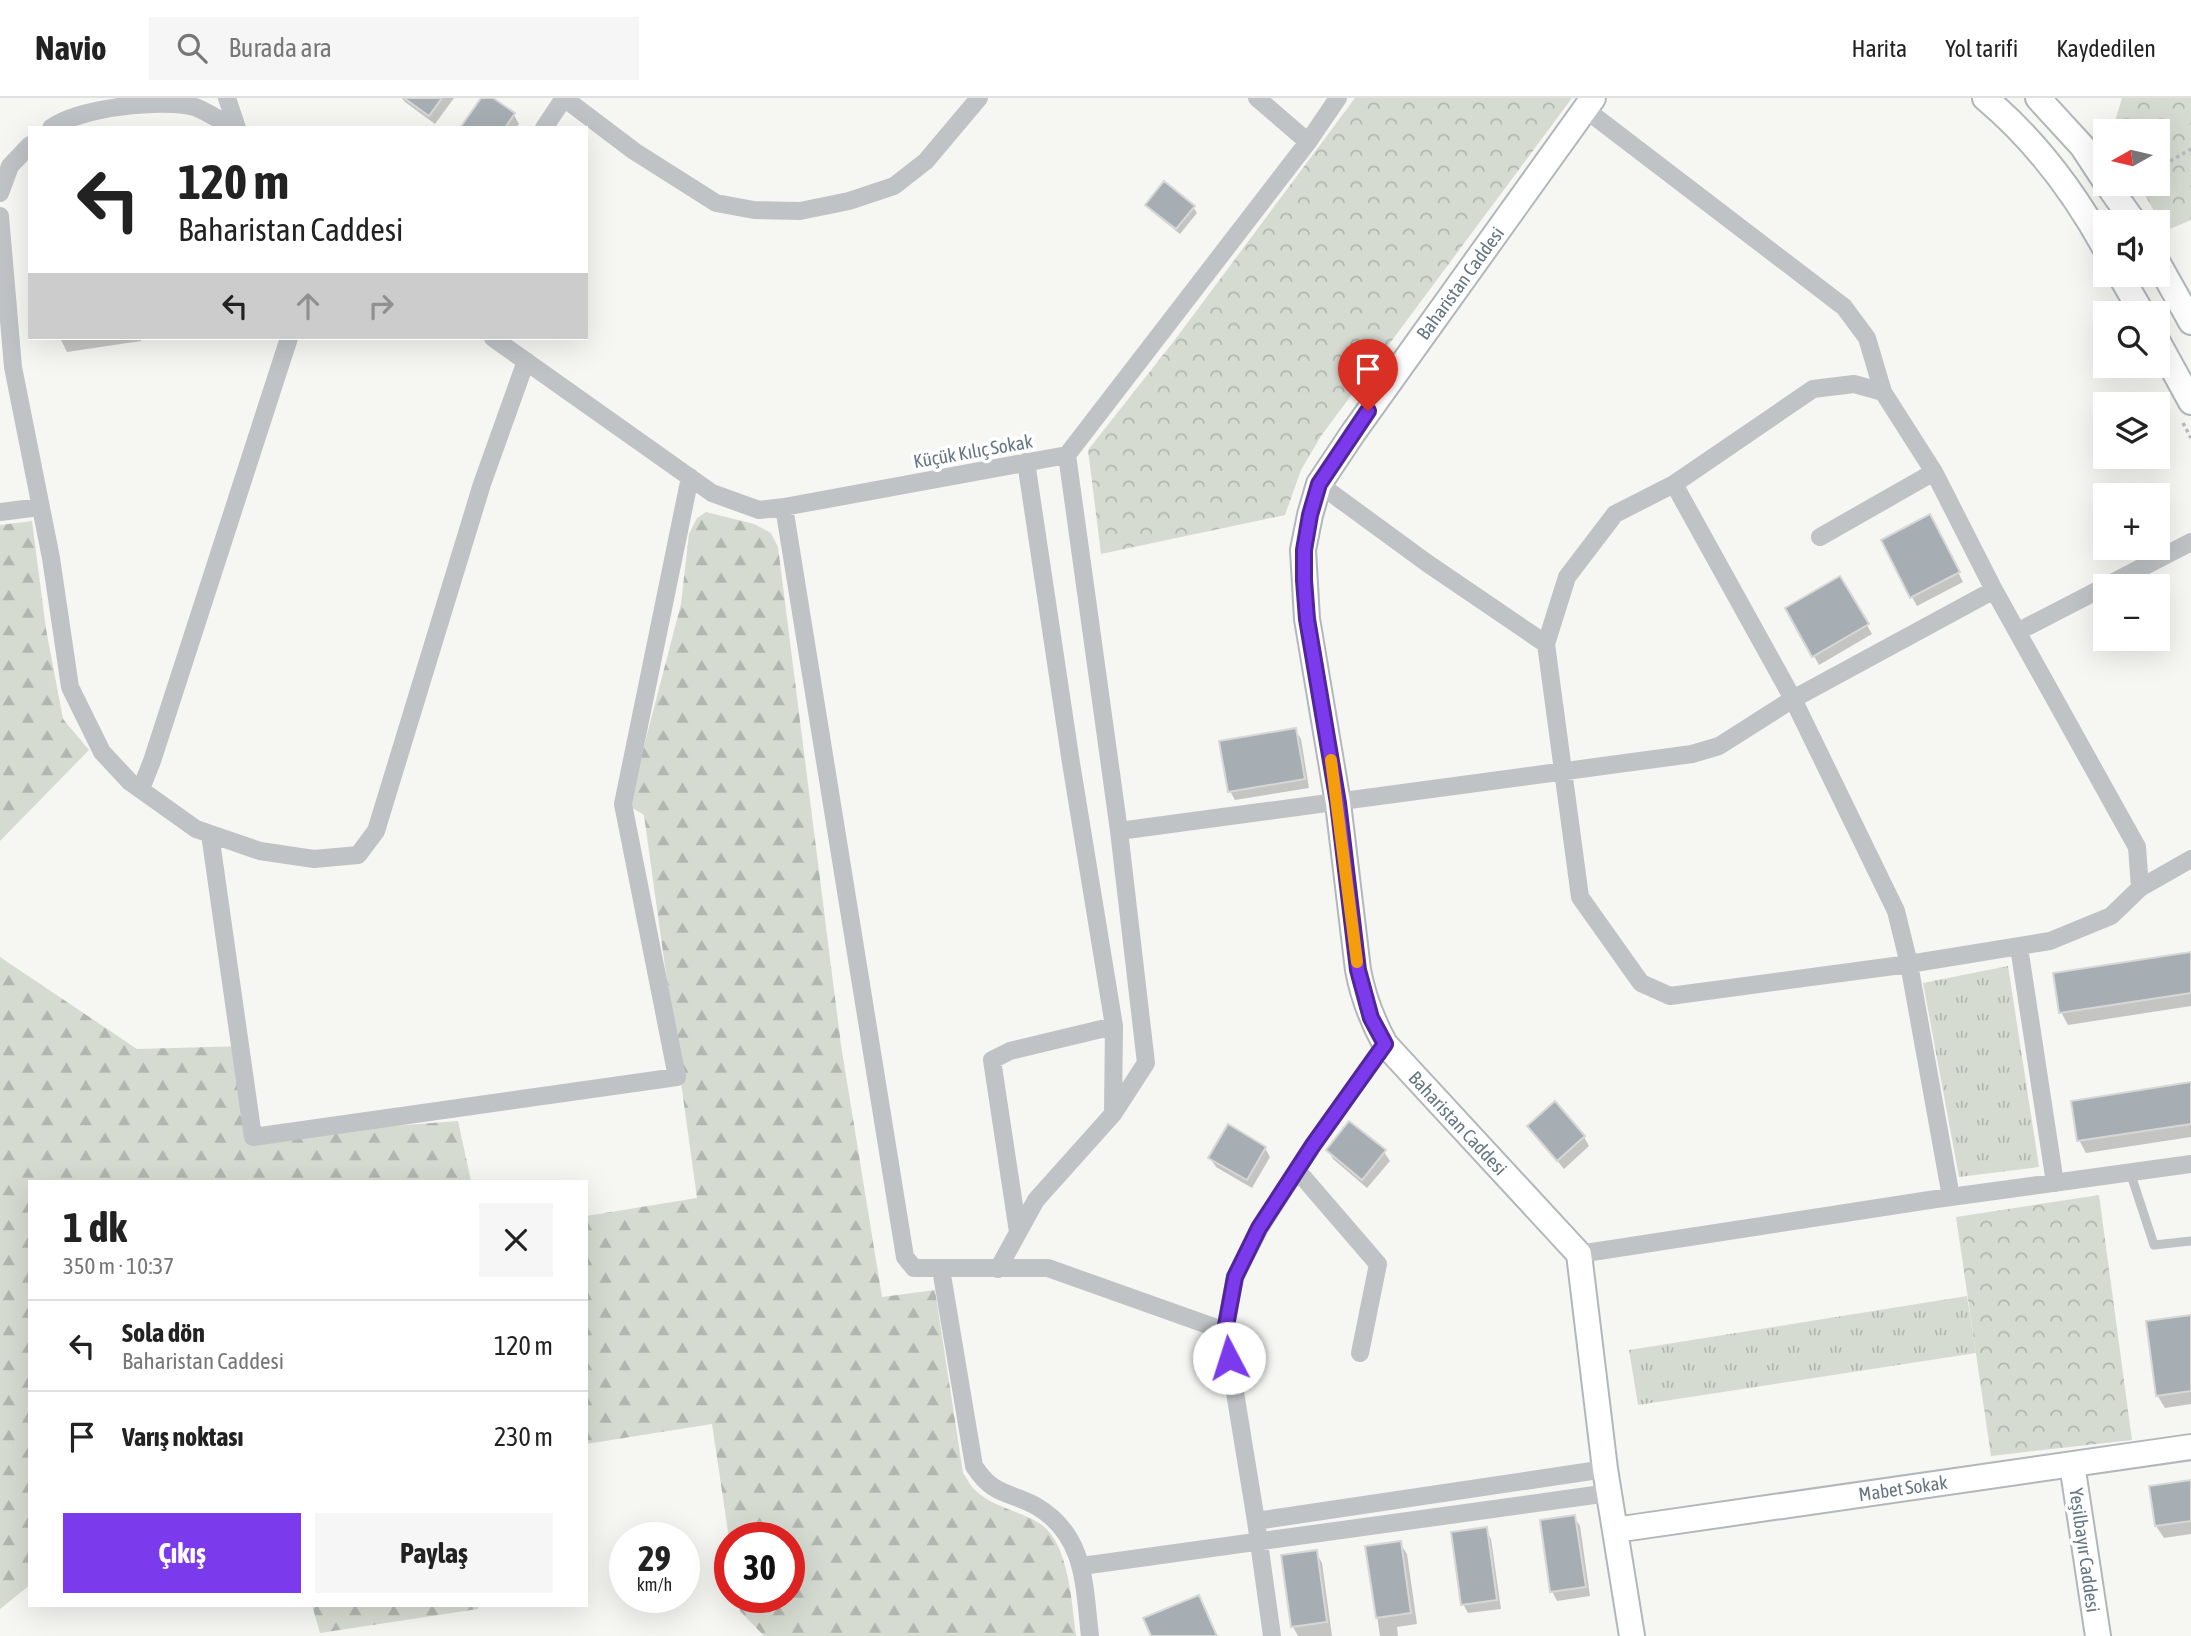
<!DOCTYPE html>
<html lang="tr">
<head>
<meta charset="utf-8">
<style>
	body { margin:0; font-family:"Asap Condensed",sans-serif; background:#f6f6f6; color:#222; height:100vh; display:flex; flex-direction:column; font-size:26px; white-space:nowrap }
	* { box-sizing:border-box; margin:0 }
	p { font-size:23px; color:#767676 }
	.icon { flex:none; width:38px; height:38px; fill:none; stroke:currentColor; stroke-width:2; stroke-linecap:round; stroke-linejoin:round }
	.map { position:relative; flex:1; overflow:hidden }
	.drawer { position:absolute; left:28px; top:1082px; width:560px; height:427px; display:flex; flex-direction:column; background:#fff; border-radius:0px; box-shadow:0 7px 28px #0002 }
	.drawer>* { flex:none }
	.top-card { position:absolute; left:28px; top:28px; width:560px; height:214px; border-radius:0px; box-shadow:0 7px 28px #0002; background:#fff; color:#222; overflow:hidden }
	.needle { width:46px; rotate:262deg }
	.buttons { position:absolute; left:2093px; top:21px; display:grid; gap:14px }
	.buttons a { display:grid; place-items:center; width:77px; height:77px; border-radius:0px; background:#fff; box-shadow:0 7px 28px #0002; font-size:35px }
	.speed { position:absolute; left:609px; top:1424px; display:flex; gap:14px; font-size:35px; font-weight:700; text-align:center }
	.speed>* { display:grid; place-content:center; width:91px; height:91px; border-radius:50%; background:#fff; box-shadow:0 7px 28px #0002; line-height:1 }
	.speed small { font-size:18px; font-weight:400 }
	.speed .limit { border:10px solid #d22; background:#fff; color:#111 }
	.pin { position:absolute; display:grid; place-items:center; width:60px; height:60px; color:#fff; margin:-72px -30px; border-radius:50% 50% 50% 0; rotate:-45deg; box-shadow:0 0 7px #0007 }
	.pin .icon { rotate:45deg }
	.me { position:absolute; width:77px; margin:-38px; rotate:355deg; stroke-linejoin:round; filter:drop-shadow(0 0 5px #0008) }
	.turn { display:flex; align-items:center; gap:24px; height:147px; padding:0 35px; font-size:32px }
	.turn .icon { width:91px; height:91px; stroke-width:2.5 }
	.turn b { display:block; font-size:49px; line-height:60px }
	.lanes { display:flex; align-items:center; height:66px; padding:0 35px; background:#0003; justify-content:center; gap:35px; direction:ltr }
	.lanes .off { opacity:.35 }
	.round { display:grid; place-items:center; flex:none; width:74px; height:74px; border-radius:0px; background:#f6f6f6 }
	.summary { display:flex; align-items:center; justify-content:space-between; height:119px; padding:0 35px }
	h1 { font-size:42px; font-weight:700; line-height:52px }
	.action { display:flex; gap:14px; margin-top:auto; padding:14px 35px }
	.action a { flex:1; height:80px; border-radius:0px; background:#7c3aed; color:#fff; font-size:28px; font-weight:700; line-height:80px; text-align:center }
	.action a+a { background:#f6f6f6; color:#222 }
	ul { padding:0; list-style:none }
	li { display:flex; align-items:center; gap:21px; height:91px; padding:0 35px; border-top:2px solid #e0e0e0 }
	li div { flex:1 }
	li b { display:block; font-size:26px }
	li em { font-style:normal }
	header { display:flex; align-items:center; gap:42px; box-sizing:border-box; height:98px; padding:0 35px; background:#fff; border-bottom:2px solid #e0e0e0 }
	header strong { font-size:33px }
	nav { display:flex; gap:38px; margin-inline-start:auto; font-size:24px }
	.search { width:490px; height:63px; background:#f6f6f6; display:flex; align-items:center; gap:18px; box-sizing:border-box; padding:0 24px; border-radius:0px; color:#767676; font-size:26px }
	.map>svg:first-child { display:block }
	.grass { fill:url(#grass-tufts) }
	.forest { fill:url(#forest-firs) }
	.park { fill:url(#park-crowns) }
	.shadow { fill:#0003 }
	.building { fill:#a6aeb4; stroke:#d7d7d5; stroke-width:2 }
	.lines { fill:none; stroke-linecap:round; stroke-linejoin:round }
	.secondary-casing { stroke:#b1b7bb; stroke-width:28 }
	.path { stroke:#b9bcbe; stroke-width:3.5; stroke-dasharray:3.5 3.5; stroke-linecap:butt }
	.lane { stroke:#bfc3c6; stroke-width:9 }
	.street { stroke:#bfc3c6; stroke-width:18 }
	.secondary { stroke:#fff; stroke-width:24 }
	.route-casing { stroke:#51269a; stroke-width:18 }
	.route { stroke:#7c3aed; stroke-width:12 }
	.slow { stroke:#f59e0b; stroke-width:12 }
	.labels { text-anchor:middle; stroke-width:7; stroke-linejoin:round; paint-order:stroke }
	.street-label { font-size:19px; fill:#667783; stroke:#fff }
</style>
</head>
<body>
<header>
<strong>Navio</strong>
<div class="search"><svg class="icon" aria-label="search" viewBox="0 0 24 24"><circle cx="10" cy="10" r="6"/><path d="M15 15l6 6"/></svg>Burada ara</div>
<nav><a>Harita</a><a>Yol tarifi</a><a>Kaydedilen</a></nav>
</header>
<div class="map">
<svg width="2191" height="1538" viewBox="0 0 2191 1538">
	<defs>
		<pattern id="grass-tufts" width="24" height="20" patternUnits="userSpaceOnUse" patternTransform="scale(1.75)"><rect width="24" height="20" fill="#d6dbd2"/><path d="M3 7l-1-3M5 7V3M7 7l1-3M15 17l-1-3M17 17v-4M19 17l1-3" fill="none" stroke="#b1b6b0"/></pattern>
		<pattern id="forest-firs" width="22" height="20" patternUnits="userSpaceOnUse" patternTransform="scale(1.75)"><rect width="22" height="20" fill="#d6dbd2"/><path d="M5 1l3.5 6h-7zM16 11l3.5 6h-7z" fill="#b1b6b0"/></pattern>
		<pattern id="park-crowns" width="20" height="18" patternUnits="userSpaceOnUse" patternTransform="scale(1.75)"><rect width="20" height="18" fill="#d6dbd2"/><path d="M2 6a3 3 0 1 1 6 0M12 15a3 3 0 1 1 6 0" fill="none" stroke="#b1b6b0"/></pattern>
	</defs>
	<rect width="100%" height="100%" fill="#f6f6f3"/>
	<path class="grass" d="M2008,868L2039,1069L1959,1079L1923,885Z
		M1967,1198L1976,1255L1638,1307L1629,1252Z"/>
	<path class="forest" d="M706,414L754,426L771,435L778,449L841,947L882,1199L935,1192L963,1375C967,1380 970,1388 975,1392C993,1410 1022,1413 1042,1427C1069,1447 1072,1507 1076,1538H764L740,1513L738,1500H789V1440H730V1447L712,1326L586,1346V1118L697,1100L644,717L631,709L637,675L681,506L689,436L697,420Z
		M32,423L46,531L63,621L89,652L0,743V427Z
		M0,859L137,951L247,948L259,1038L458,1023L471,1083H30V1487L0,1511Z
		M312,1507H479L478,1511L320,1535Z"/>
	<path class="park" d="M1355,0H1572L1321,338L1301,372L1285,417L1101,456L1088,352L1174,243Z
		M2122,0H2191V122L2165,133L2139,86H2158V33H2112Z
		M2099,1097L2132,1342L1991,1358L1956,1119Z"/>
	<path class="shadow" d="M402,0H454L435,26L405,4Z
		M483,0H490L514,17L519,26L516,30H462Z
		M1147,107L1193,109L1197,115L1180,136L1151,113Z
		M60,240H141V243L67,254Z
		M1935,428L1963,484L1917,508L1912,499Z
		M1840,480L1872,536L1819,567L1787,511Z
		M1295,632L1301,641L1309,690L1235,702L1230,693Z
		M2191,857V908L2068,927L2061,914Z
		M2191,986V1039L2086,1055L2079,1042Z
		M1529,1028L1584,1039L1589,1048L1564,1071Z
		M1265,1050L1270,1059L1252,1090L1216,1069L1210,1060Z
		M1328,1052L1384,1054L1390,1063L1367,1090L1333,1061Z
		M2191,1219V1306L2165,1310L2157,1297Z
		M2191,1383V1436L2164,1440L2156,1428L2151,1390Z
		M1574,1419L1580,1428L1590,1498L1557,1503L1552,1493Z
		M1486,1431L1491,1441L1501,1511L1468,1515L1463,1506Z
		M1400,1445L1407,1456L1417,1526L1397,1529L1398,1538H1380L1367,1450Z
		M1316,1454L1322,1465L1332,1538H1298L1293,1529Z"/>
	<path class="building" d="M404,0H442L429,18Z
		M481,0H493L515,15L505,30H460Z
		M1164,83L1195,108L1176,131L1145,107Z
		M1930,416L1960,474L1910,500L1881,442Z
		M1840,478L1869,526L1812,559L1785,510Z
		M1296,630L1305,681L1228,694L1219,643Z
		M2191,854V895L2059,915L2053,875Z
		M2191,984V1026L2077,1043L2071,1003Z
		M1555,1003L1585,1038L1557,1063L1527,1028Z
		M1349,1023L1386,1052L1362,1082L1326,1052Z
		M1228,1026L1266,1049L1247,1082L1208,1060Z
		M2191,1217V1293L2156,1298L2146,1223Z
		M2191,1382V1423L2155,1428L2149,1388Z
		M1575,1417L1586,1489L1550,1494L1540,1422Z
		M1487,1429L1497,1502L1461,1507L1451,1434Z
		M1401,1443L1411,1515L1376,1520L1365,1448Z
		M1317,1452L1327,1524L1291,1529L1281,1457Z
		M1199,1497L1217,1538H1151L1143,1520Z"/>
	<g class="lines">
		<defs>
			<path id="secondary" d="M1593,0L1353,335L1319,386L1310,417L1303,452L1307,521L1338,705L1358,872C1363,899 1372,922 1385,946L1579,1156L1605,1371L1632,1538
				M1985,0C2034,41 2074,94 2105,150
				M2038,0L2082,48L2105,83
				M2107,86L2134,124
				M2158,165L2191,224
				M2120,177L2142,215
				M2158,244L2191,304
				M2072,1366L2098,1538
				M1615,1432L2191,1349"/>
		</defs>
		<use href="#secondary" class="secondary-casing"/>
		<path class="path" d="M2158,70L2191,51
			M2183,325L2191,340"/>
		<path class="lane" d="M2130,1074L2154,1147L2191,1143"/>
		<path class="street" d="M227,0L237,30
			M564,0L634,53L716,105L754,112L800,113L849,103L894,88L926,63L979,0
			M1257,0L1308,44
			M1585,11L1844,209L1867,240L1883,294
			M51,30C78,10 163,0 195,9C208,14 221,23 234,30
			M544,30L564,0
			M0,95L10,68L30,47
			M0,118L13,269L51,460L70,589L102,654L130,684L196,731L260,753L314,761L358,757L376,733L482,386L526,263
			M493,240L712,395L759,412L784,409L1067,357L1308,44L1338,0
			M1026,364L1071,665L1114,928L1113,1015
			M1319,386L1427,465L1546,546
			M1674,386L1615,416L1567,479L1546,546L1580,799L1641,885L1670,898L1909,866L1951,1099
			M784,409L905,1159L914,1170H1048L1225,1233L1256,1423L1272,1538
			M0,414L40,409
			M1820,439L1934,374
			M2019,533L2191,444
			M141,691L152,663L289,240
			M1119,733L1692,656L1719,648L1793,601L1994,492L1934,374L1883,294L1854,286L1813,291L1674,386L1793,601L1896,813L1909,866L2050,843L2111,818L2140,790L2137,749L1994,492
			M210,736L253,1039L677,979L623,706L690,379
			M2140,790L2191,761
			M2019,849L2055,1085
			M1297,1072L1378,1166L1360,1255
			M1018,1134L992,962L1010,953L1114,928
			M1579,1156L1936,1101L2191,1066
			M941,1171L974,1368C994,1399 1009,1393 1036,1408C1086,1437 1084,1488 1090,1538
			M998,1171L1036,1102L1113,1016L1146,965L1119,733L1067,357
			M1225,1233L1235,1179L1260,1130L1313,1047L1385,946
			M1256,1423L1605,1371
			M1082,1468L1609,1395"/>
		<use href="#secondary" class="secondary"/>
	</g>
	<g class="lines">
		<defs>
			<path id="route" d="M1229,1260L1225,1233L1235,1179L1259,1130L1313,1047L1385,946L1371,920L1358,872L1338,705L1307,521L1304,482V452L1310,417L1319,386L1368,313"/>
		</defs>
		<use href="#route" class="route-casing"/>
		<use href="#route" class="route"/>
		<path class="slow" d="M1331,662L1357,864"/>
	</g>
	<g class="labels">
		<g class="street-label">
			<text transform="translate(1460 185) rotate(-54)" y="7">Baharistan Caddesi</text>
			<text transform="translate(973 353) rotate(-10)" y="7">Küçük Kılıç Sokak</text>
			<text transform="translate(1458 1025) rotate(47)" y="7">Baharistan Caddesi</text>
			<text transform="translate(1903 1390) rotate(-8)" y="7">Mabet Sokak</text>
			<text transform="translate(2085 1452) rotate(82)" y="7">Yeşilbayır Caddesi</text>
		</g>
	</g>
</svg>
<div class="buttons">
<a><svg class="needle" viewBox="-14 -14 28 28"><path d="M0-13l5 13h-10z" fill="#e53935"/><path d="M0 13l5-13h-10z" fill="#767676"/></svg></a>
<a><svg class="icon" aria-label="sound" viewBox="0 0 24 24"><path d="M4 9h4l5-4v14l-5-4H4zM17 9q2 3 0 6"/></svg></a>
<a><svg class="icon" aria-label="search" viewBox="0 0 24 24"><circle cx="10" cy="10" r="6"/><path d="M15 15l6 6"/></svg></a>
<a><svg class="icon" aria-label="layers" viewBox="0 0 24 24"><path d="M12 4l9 5-9 5-9-5zM3 14l9 5 9-5"/></svg></a>
<a>+</a>
<a>−</a>
</div>
<div class="speed"><div>29<small>km/h</small></div><div class="limit">30</div></div>
<div class="pin" style="left:1368px;top:313px;background:#d93025"><svg class="icon" aria-label="arrive" viewBox="0 0 24 24"><path d="M6 21V4h12l-3 4 3 4H6"/></svg></div>
<svg class="me" style="left:1229px;top:1260px" viewBox="-20 -20 40 40"><circle r="19" fill="#fff"/><path d="M0-13L10 11 0 6-10 11z" fill="#7c3aed"/></svg>
<div class="top-card">
<div class="turn"><svg class="icon" aria-label="left" viewBox="0 0 24 24"><path d="M17 20v-9H6M10 6l-5 5 5 5"/></svg><div><b>120 m</b>Baharistan Caddesi</div></div>
<div class="lanes"><svg class="icon" aria-label="left" viewBox="0 0 24 24"><path d="M17 20v-9H6M10 6l-5 5 5 5"/></svg><svg class="icon off" aria-label="ahead" viewBox="0 0 24 24"><path d="M12 20V5M6 11l6-6 6 6"/></svg><svg class="icon off" aria-label="right" viewBox="0 0 24 24"><path d="M7 20v-9h11M14 6l5 5-5 5"/></svg></div>
</div>
<section class="drawer">
<div class="summary"><div><h1>1 dk</h1><p>350 m · 10:37</p></div><a class="round"><svg class="icon" aria-label="close" viewBox="0 0 24 24"><path d="M6 6l12 12M18 6L6 18"/></svg></a></div>
<ul>
<li><svg class="icon" aria-label="left" viewBox="0 0 24 24"><path d="M17 20v-9H6M10 6l-5 5 5 5"/></svg><div><b>Sola dön</b><p>Baharistan Caddesi</p></div><em>120 m</em></li>
<li><svg class="icon" aria-label="arrive" viewBox="0 0 24 24"><path d="M6 21V4h12l-3 4 3 4H6"/></svg><div><b>Varış noktası</b></div><em>230 m</em></li>
</ul>
<div class="action"><a>Çıkış</a><a>Paylaş</a></div>
</section>
</div>
</body>
</html>
